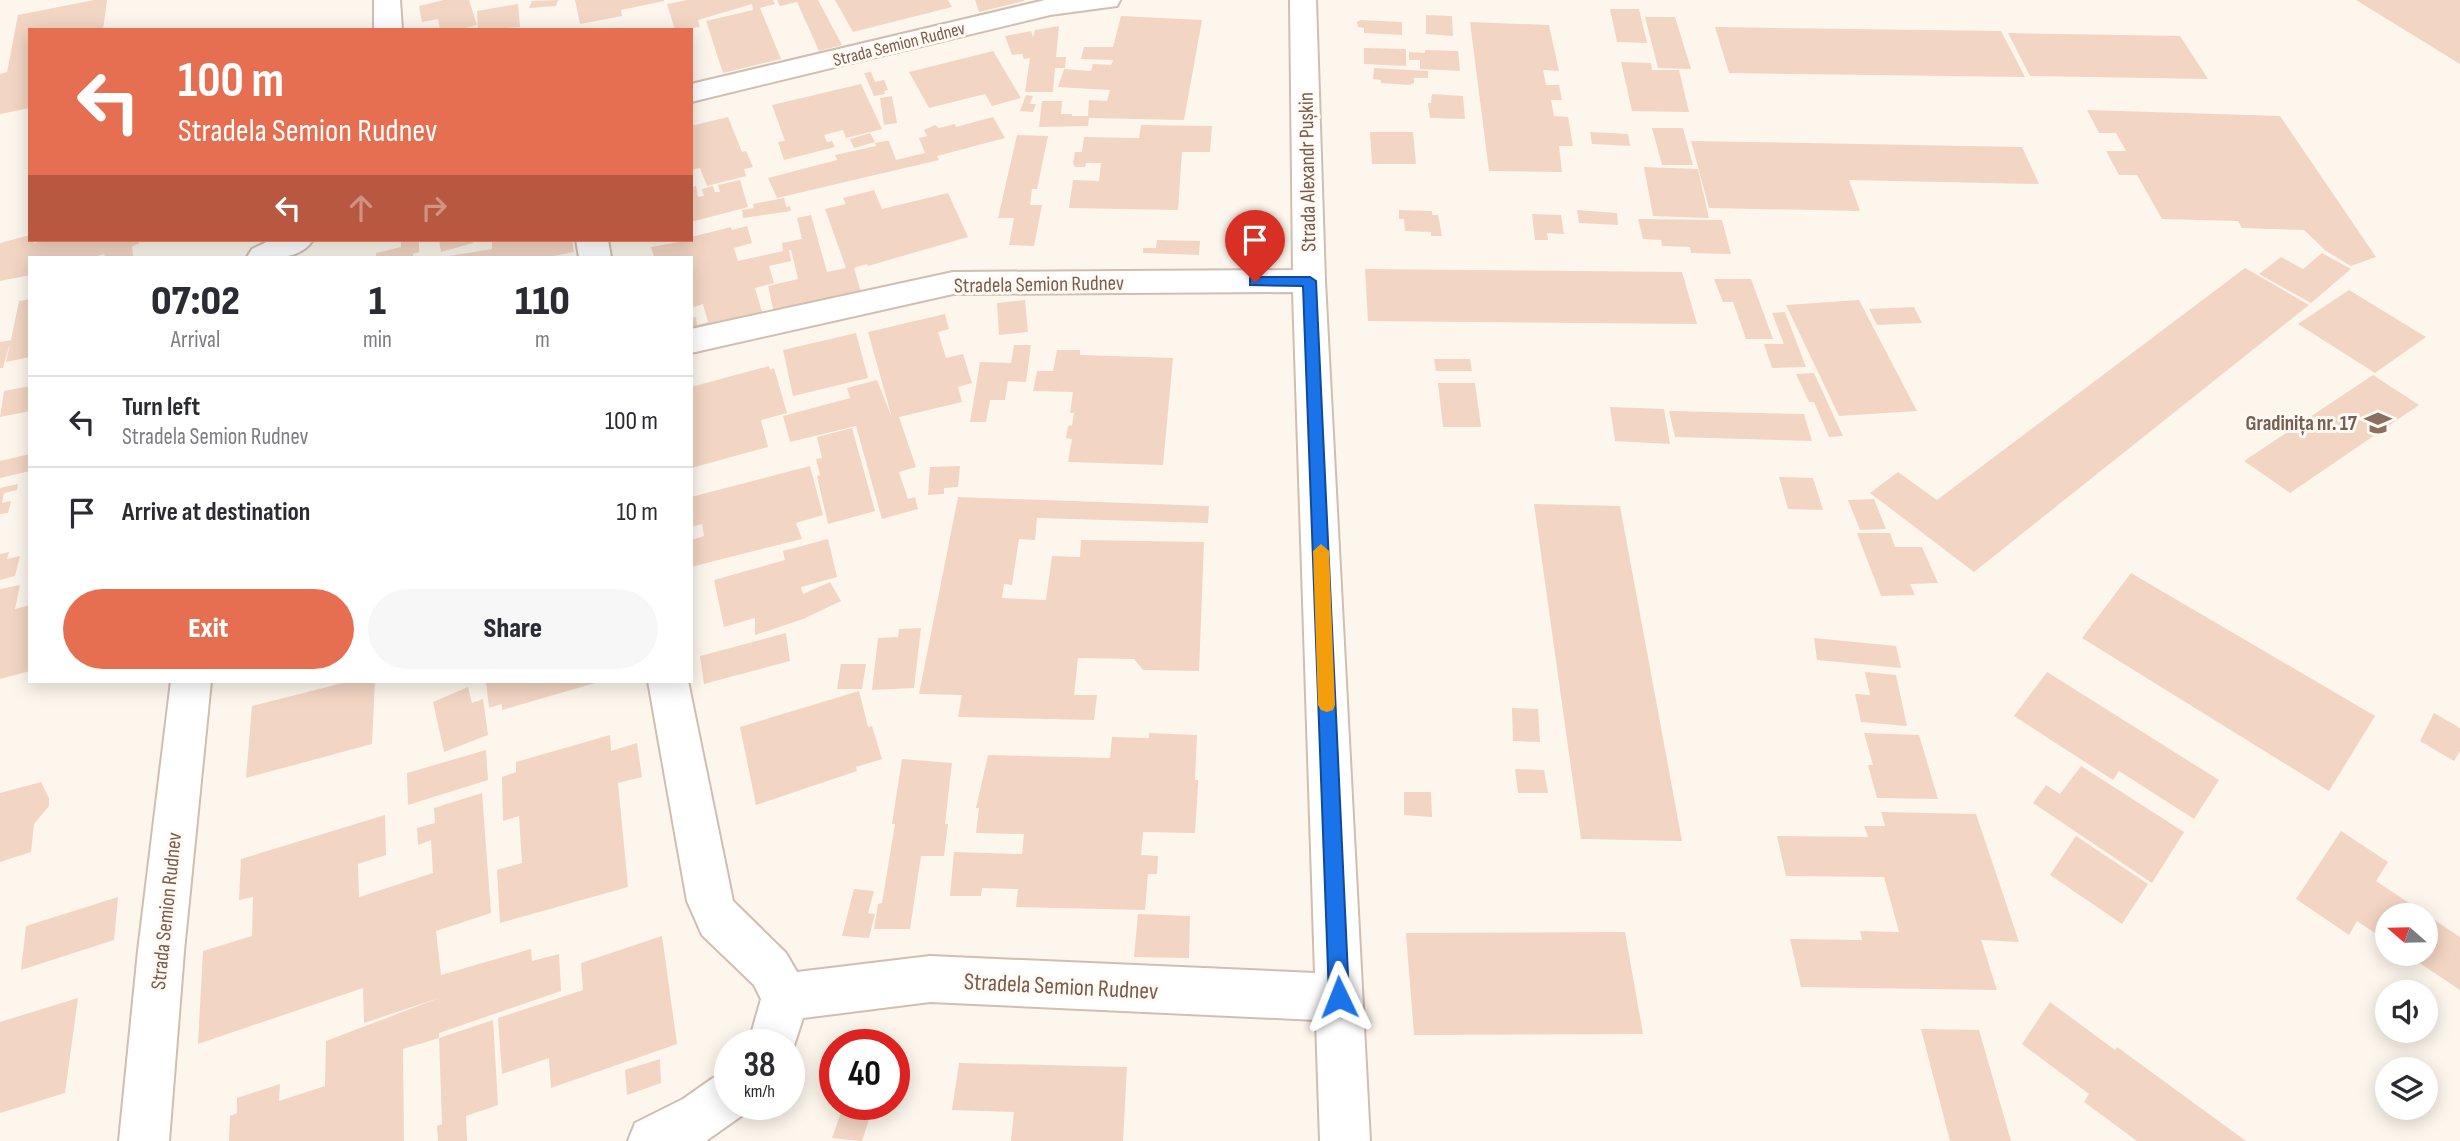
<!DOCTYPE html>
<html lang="en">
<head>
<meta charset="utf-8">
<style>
	body { margin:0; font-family:"Sofia Sans Condensed",sans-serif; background:#f7f7f7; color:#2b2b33; height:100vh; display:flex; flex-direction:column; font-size:26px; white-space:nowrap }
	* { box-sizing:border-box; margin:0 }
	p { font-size:23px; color:#7c7c81 }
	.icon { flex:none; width:38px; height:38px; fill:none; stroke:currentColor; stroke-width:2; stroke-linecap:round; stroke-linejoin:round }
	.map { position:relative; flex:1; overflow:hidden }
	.side { position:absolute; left:28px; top:256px; width:665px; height:427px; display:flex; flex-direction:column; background:#fff; border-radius:0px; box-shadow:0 4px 18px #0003 }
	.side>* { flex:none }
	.banner { position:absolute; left:28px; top:28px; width:665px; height:214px; border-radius:0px; box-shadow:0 4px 18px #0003; background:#e76f51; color:#fff; overflow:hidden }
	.needle { width:46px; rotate:290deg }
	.buttons { position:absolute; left:2375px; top:903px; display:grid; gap:14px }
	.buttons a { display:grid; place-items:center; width:63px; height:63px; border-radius:50%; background:#fff; box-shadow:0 4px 18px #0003; font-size:35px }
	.speed { position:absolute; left:714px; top:1029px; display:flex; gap:14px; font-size:35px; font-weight:700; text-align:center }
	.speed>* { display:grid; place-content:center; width:91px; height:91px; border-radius:50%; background:#fff; box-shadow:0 4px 18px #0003; line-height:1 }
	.speed small { font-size:18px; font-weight:400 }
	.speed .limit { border:10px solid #d22; background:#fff; color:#111 }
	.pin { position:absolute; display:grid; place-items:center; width:60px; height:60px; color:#fff; margin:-72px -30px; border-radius:50% 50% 50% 0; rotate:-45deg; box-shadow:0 0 7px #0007 }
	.pin .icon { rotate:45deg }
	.me { position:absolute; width:77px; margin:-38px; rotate:358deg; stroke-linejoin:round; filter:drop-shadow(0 0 5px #0008) }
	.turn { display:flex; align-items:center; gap:24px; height:147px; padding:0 35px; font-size:32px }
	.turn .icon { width:91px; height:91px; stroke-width:2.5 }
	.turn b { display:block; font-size:49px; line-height:60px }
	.lanes { display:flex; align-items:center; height:66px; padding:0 35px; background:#0003; justify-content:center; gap:35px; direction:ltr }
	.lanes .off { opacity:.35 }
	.eta { display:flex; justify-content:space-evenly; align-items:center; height:119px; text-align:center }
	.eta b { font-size:42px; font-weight:800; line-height:49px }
	.action { display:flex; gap:14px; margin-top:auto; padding:14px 35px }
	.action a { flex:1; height:80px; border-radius:42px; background:#e76f51; color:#fff; font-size:28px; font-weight:800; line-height:80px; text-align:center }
	.action a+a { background:#f7f7f7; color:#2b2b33 }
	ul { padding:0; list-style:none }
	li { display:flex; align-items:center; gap:21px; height:91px; padding:0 35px; border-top:2px solid #e1e1e2 }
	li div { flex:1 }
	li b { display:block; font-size:26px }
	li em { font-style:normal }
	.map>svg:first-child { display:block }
	.building { fill:#f3d5c3 }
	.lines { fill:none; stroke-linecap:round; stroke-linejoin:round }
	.minor-casing { stroke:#d1beb0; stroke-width:4 }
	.minor { fill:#fff; fill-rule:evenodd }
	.route { fill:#1a73e8; stroke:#114b97; stroke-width:2 }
	.slow { fill:#f59e0b }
	.labels { text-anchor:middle; stroke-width:6; stroke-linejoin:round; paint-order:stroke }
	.far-street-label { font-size:18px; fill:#7a5c4d; stroke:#fffaf3 }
	.street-label { font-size:21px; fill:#7a5c4d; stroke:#fffaf3 }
	.education-label { font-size:21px; font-weight:bold; fill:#785e54; stroke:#fffaf3; text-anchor:end }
	.near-street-label { font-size:24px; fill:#7a5c4d; stroke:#fffaf3 }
</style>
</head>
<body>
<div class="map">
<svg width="2460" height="1141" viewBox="0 0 2460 1141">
	<rect width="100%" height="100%" fill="#fdf6ec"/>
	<path class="building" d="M94,0H107L103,30H30V108L0,114V74L7,72L18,15Z
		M444,0H469L477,25L458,30H440L438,19L422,22L419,6Z
		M558,0L556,6L529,8L532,1Z
		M575,0H664V1L621,10L622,16L580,24Z
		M688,0H773L775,4L760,8L781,59L723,73L706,21L753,10L752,4L698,20L700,27L675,30L667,4Z
		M777,0H818L842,45L819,51L797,2L780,6Z
		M835,0H948L952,7L853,32Z
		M975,0H1024V1L979,12Z
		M2356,0H2460V64Z
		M518,4L520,27L478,30L477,11Z
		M1610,9H1639L1647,43L1617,42Z
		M1426,15L1452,16L1453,36L1426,34Z
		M1121,16L1202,20L1184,120L1089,118L1088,126L1039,127L1042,101H1062L1061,114H1072V116H1088L1089,100L1107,101L1110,90L1058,87L1064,69L1091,71L1093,64L1111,65L1113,60L1081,59L1084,47H1113Z
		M1645,17H1675L1691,69L1658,68Z
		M1361,20L1402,22V35L1364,33V28L1358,27L1357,22Z
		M1470,22L1549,25L1559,71L1543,70L1546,85H1559L1562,100H1551L1554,116L1568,117L1573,146H1559L1562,172L1489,171Z
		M1059,26L1056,57H1066L1065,68H1055L1053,92H1025L1030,58L1024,59L1022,54L1012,55L1005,36L1031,31L1033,37L1035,30Z
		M1715,27L2001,31L2025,77L1729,73Z
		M2008,33L2180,36L2208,79L2030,76Z
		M1364,48L1406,49V66L1364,64Z
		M1425,50L1458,51L1460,71L1420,69V60H1409V52L1425,53Z
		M993,51L1021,98L992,106L985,94L929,108L909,72Z
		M1621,62L1651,63L1652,70H1679L1689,112L1632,111Z
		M1374,68L1428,71V78H1414V83L1409,85L1381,83V80L1373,79Z
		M871,72L875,82L884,80L888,90L884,91L885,94L874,96L864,73Z
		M861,84L882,129L846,138L843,130L824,135L827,142L832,141L835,147L784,160L778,142L785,141L772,105Z
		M1432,94L1463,96L1465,119L1430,118L1428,103H1431Z
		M1026,95L1033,96L1030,104H1036L1033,112L1020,111Z
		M892,96L897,123L884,125L880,98Z
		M2087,110L2280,116L2376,257L2351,266L2326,251L2304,230L2242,228L2238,221L2162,219L2137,175H2119L2106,151H2126L2116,133H2099Z
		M728,117L742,152L746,151L753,167L744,169L746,176L707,186L700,168L691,170V126Z
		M993,117L1005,138L937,156L939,160L777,198L768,178L837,160L835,155L876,146L875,143L886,141H889L896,160L925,153L919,138L927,136L924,130L935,125L939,128L955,124L956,127Z
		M1141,125L1212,126L1210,152H1182L1178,210L1069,208L1073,180L1099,181L1101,163H1086L1085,167H1075L1073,163L1075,152H1082L1084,137L1139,138Z
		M1652,128H1683L1693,165H1662Z
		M1370,132H1413L1416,164H1372Z
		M1590,132L1628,134L1630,146L1592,144Z
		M870,133L875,142L854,148L850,139Z
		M1017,135L1048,136L1037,189H1032L1030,205H1042L1034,246L1009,245L1014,218H998Z
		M1691,141L2022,147L2039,184L1849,180L1860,211L1709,208Z
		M1644,167L1698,169L1709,218L1653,216Z
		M740,180L748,207L691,222V187L696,186L698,197L704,196L702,189L713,186L715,192H720L718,185Z
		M874,190L882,209L948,193L968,237L868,266L867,264L854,268L861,292L774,313L768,286L798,279L791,250H789L791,261L769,266L774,283L755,288L763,315L691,338V318L696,317L697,325L708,322L703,304L691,308V257H654L651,247L691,240V237L731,227L732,230L747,226L752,243L734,248L738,261L783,251L782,243L802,239L797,218L811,215L827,272L846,268L825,209L846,204L843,198Z
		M784,198L786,207L790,206L791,211L743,218L742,210L754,208L753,204Z
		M1399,210L1432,211V215H1438L1442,236H1431V232L1405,231L1404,219H1399Z
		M1577,210L1617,213L1618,225L1579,223Z
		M1532,214L1561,215L1564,234L1547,233L1548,240H1535Z
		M1638,219L1722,220L1731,254L1691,253L1690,247L1662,246L1661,240L1643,239Z
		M30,235V240H34V243L47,240H139V244L132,246L133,256L130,257H105L104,254L94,257H30V275L0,281V243Z
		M401,240H419V252L413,254V257H376V253L401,247Z
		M439,240H472L473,243L441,252Z
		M492,240H572L574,252L548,257H443L492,249Z
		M1157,240L1200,241L1199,255L1143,253V248H1156Z
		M2322,253L2351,269L2311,303L2259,274L2281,257L2303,269Z
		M2245,268L2309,305L1974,572L1870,493L1898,472L1937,500Z
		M1365,269L1682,272L1697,324L1368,321Z
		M1714,279H1751L1773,339H1746L1733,302H1723Z
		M2349,290L2426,337L2375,373L2298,324Z
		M30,299V357L6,362L10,343L3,368H0V342L11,340L19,301Z
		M1025,300L1028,332L999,335L997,303Z
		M1859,300L1917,411L1839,416L1786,305Z
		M1914,307L1922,323L1877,325L1869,309Z
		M1785,312L1806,367L1772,368L1764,344H1784L1772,313Z
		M945,314L949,329L938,332L946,358L963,354L972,383L958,387L962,402L899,417L916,467L899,472L908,499L915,497L918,509L882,519L856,426L790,442L783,416L850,398L847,388L877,380L892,418L868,332Z
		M856,333L868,378L793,396L783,350Z
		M1014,345H1031L1026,382L1008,381L1005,400H990L986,422H970L980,362L1011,363Z
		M1057,350H1080V355L1173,358L1163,465L1068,462L1072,439L1066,438L1068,426L1072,425L1074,413H1070L1073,392L1033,391L1037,371H1053Z
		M1434,359H1470L1472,371H1436Z
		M769,366L770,370L774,368L787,413L761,420L768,447L691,468V387Z
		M1814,373L1843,436L1829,437L1814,402H1809L1796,374Z
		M2373,375L2419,405L2290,493L2244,461Z
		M1438,383H1475L1481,427H1443Z
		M30,386V411L0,417L4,391Z
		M1610,407L1664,409L1670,444L1615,441Z
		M1669,411L1804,414L1812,441L1675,437Z
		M852,428L875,511L828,524L817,476L820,475L816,459L822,458L817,437Z
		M30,454V471L0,478V461Z
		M810,466L823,515L796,523L802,539L691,567V540L704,536L702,524L691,527V497Z
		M960,466L958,487L944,488V494L928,495L930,467Z
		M1779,477L1813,478L1823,510L1788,509Z
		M18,484L17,490L4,493L2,503L11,501L8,513L0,514V488Z
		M958,497L1209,506L1208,523L1037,518L1035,540L1019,539L1012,585L1004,584L1002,598L1046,600L1052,556L1080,557L1081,540L1204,542L1199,671L1143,670L1134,659L1078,658L1074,695H1097L1094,720L958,717L962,695L919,694Z
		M1874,499L1886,529L1860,530L1848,500Z
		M1534,504L1620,506L1682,841L1581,839Z
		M1857,533H1890L1895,547H1922L1938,583L1910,584L1915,595L1881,596Z
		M828,539L837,577L801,587L803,594L830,582L841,601L803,619L755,635V618L724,627L714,580L785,560L783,551Z
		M9,552L7,559L20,556L15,576L0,580V554Z
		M2131,573L2375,716L2329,791L2082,638Z
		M20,585L15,609L30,605V671L0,679V589Z
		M921,628L914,688L872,690L878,638L898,637L899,629Z
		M786,633L790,661L704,684L700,656Z
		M1814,638L1896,646L1901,668L1817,660Z
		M841,664H866L862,689H837Z
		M1865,672L1896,675L1907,726L1861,722L1855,694L1870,695Z
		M2047,672L2219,780L2194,819L2119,771L2113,780L2014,716Z
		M351,681H375L372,744L246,778L252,706Z
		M602,681L502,710V704L489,708L486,682L489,681Z
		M468,687L472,703L483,699L488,735L444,752L433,702Z
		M859,691L868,727L872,726L882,759L856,767L857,771L756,805L740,727Z
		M1512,708L1538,709L1540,742L1513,741Z
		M2434,713L2460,728V751L2454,761L2420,741Z
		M1149,733L1197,735L1195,780H1198V785L1195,833L1143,832L1141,855L1158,856L1157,874H1148L1145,910L1016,907L1018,889L982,888L981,896H950L954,852L1022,854L1024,834L976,833L979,808H976L988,755L1110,758L1112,737L1149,738Z
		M1864,733L1919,735L1938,799L1877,798L1868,765H1873Z
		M610,735L611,751L637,743L642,777L618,783L628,887L500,923L497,870L522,863L519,816L503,821L502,777L516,772V762Z
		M486,750L488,780L408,805L407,773Z
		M902,759L952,763L945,824H948L944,856H921L910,929H874L878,904L882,903L895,824H892Z
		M2081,766L2184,832L2152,883L2033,803L2046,785L2060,794Z
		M1515,769L1544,770L1548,793H1518Z
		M41,782L49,798V806L34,824L31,852L0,862V793Z
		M1404,792H1431L1432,817L1404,815Z
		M482,793L491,913L436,931L441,975L531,949L532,961L559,954L561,991L439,1033V1038L403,1049L404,1141H229L230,1116L237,1113V1098L280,1084L279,1101L325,1086L326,1041L439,998L364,1023L363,988L198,1044L203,951L252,936L253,897L239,900L241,859L385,815L386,855L358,864L359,897L433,873L431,840L418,845L417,828L435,823L434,808Z
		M1881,812L1976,814L2019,942L1981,940L1997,990L1801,987L1790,939L1862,940L1860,931L1899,932L1884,877L1786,876L1777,836L1868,837L1864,826H1885Z
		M2341,831L2388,862L2376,881L2460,937V990L2406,954H2426V915H2387V941L2357,921L2349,935L2296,899Z
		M2076,836L2148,884L2122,924L2050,875Z
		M854,889L874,891L868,913L875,914L869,938L842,936Z
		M118,897L114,940L21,970L26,926Z
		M1138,914L1190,916L1189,958L1134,957Z
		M1625,932L1643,1034L1414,1035L1406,933Z
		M662,936L677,1044L551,1088L549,1058L502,1074L498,1018L583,990L581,963Z
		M78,998L65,1093L0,1113V1022Z
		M2050,1002L2115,1050L2117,1047L2246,1141H2137L2084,1102L2089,1094L2022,1044Z
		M493,1020L498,1105L466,1116L467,1141H438L437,1126L442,1124L439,1038Z
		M1921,1029L1979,1030L2011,1141H1950Z
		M660,1059L661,1083L627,1095L625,1070Z
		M959,1063L1127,1067L1123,1141H1011L1014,1112L952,1110Z
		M844,1104H874L862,1141L832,1138Z"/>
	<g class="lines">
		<defs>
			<path id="minor" d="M374,0H400L402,30H374Z
				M1045,0H1120L1117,6L1050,15L691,102V84Z
				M1290,0H1316L1325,281L1370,1141H1320L1316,1020L930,1002L803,1018L789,1061V1045H748L761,999L754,985L702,935L687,901L648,681H688L733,901L786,953L797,972L930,956L1315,973L1293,292L953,294L691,353V329L953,272L1293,270Z
				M271,240H313C299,262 270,257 247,257L252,249Z
				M576,240H608L611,257H579Z
				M171,681H211L184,951L169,1141H119L138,951Z
				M730,1071V1104H751L747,1112L706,1141H628L635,1123L683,1099L713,1078Z"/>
		</defs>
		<use href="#minor" class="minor-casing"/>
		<use href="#minor" class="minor"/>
	</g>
	<path class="route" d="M1255,277H1310L1316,281L1349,997L1346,1004L1339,1007L1332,1004L1329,997L1303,286L1250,285V278Z"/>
	<path class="slow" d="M1321,544L1329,551L1335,705L1333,710L1327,712L1321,710L1318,705L1313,551Z"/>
	<defs>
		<symbol id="school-bare" viewBox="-9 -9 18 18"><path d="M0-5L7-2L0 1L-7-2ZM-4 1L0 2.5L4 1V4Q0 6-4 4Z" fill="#8d6e63" stroke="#fffaf3" stroke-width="2.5" paint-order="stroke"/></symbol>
	</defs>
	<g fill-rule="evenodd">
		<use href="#school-bare" x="2359" y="404" width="38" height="38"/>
	</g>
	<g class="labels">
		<g class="far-street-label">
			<text transform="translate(899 44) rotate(-14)" y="6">Strada Semion Rudnev</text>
		</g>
		<g class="street-label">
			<text transform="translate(1307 172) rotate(-91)" y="7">Strada Alexandr Pușkin</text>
			<text transform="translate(1039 284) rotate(-1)" y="7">Stradela Semion Rudnev</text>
			<text transform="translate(166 911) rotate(-84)" y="7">Strada Semion Rudnev</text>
		</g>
		<g class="education-label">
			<text x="2357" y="430">Gradinița nr. 17</text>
		</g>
		<g class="near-street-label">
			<text transform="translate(1061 986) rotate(3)" y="8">Stradela Semion Rudnev</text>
		</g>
	</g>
</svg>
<div class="buttons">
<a><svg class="needle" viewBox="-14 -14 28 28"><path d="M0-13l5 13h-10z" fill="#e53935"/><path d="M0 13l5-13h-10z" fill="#7c7c81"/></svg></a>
<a><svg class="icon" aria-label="sound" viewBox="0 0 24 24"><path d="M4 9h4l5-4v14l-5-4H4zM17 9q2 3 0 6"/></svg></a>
<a><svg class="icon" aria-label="layers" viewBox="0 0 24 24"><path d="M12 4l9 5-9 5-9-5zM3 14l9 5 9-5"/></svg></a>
</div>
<div class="speed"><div>38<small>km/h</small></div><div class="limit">40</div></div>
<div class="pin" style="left:1255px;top:282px;background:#d93025"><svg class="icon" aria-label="arrive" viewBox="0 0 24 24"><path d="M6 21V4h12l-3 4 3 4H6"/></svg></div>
<svg class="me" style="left:1339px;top:997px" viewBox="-20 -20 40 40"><path d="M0-17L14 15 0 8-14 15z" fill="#1a73e8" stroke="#fff" stroke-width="4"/></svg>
<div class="banner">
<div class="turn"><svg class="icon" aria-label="left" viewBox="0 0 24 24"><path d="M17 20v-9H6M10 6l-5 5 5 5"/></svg><div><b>100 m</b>Stradela Semion Rudnev</div></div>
<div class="lanes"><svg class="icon" aria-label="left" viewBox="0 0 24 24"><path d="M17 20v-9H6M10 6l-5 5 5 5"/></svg><svg class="icon off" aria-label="ahead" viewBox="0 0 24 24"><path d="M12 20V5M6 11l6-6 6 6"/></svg><svg class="icon off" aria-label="right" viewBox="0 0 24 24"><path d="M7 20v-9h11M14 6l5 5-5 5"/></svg></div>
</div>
<section class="side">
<div class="eta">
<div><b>07:02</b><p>Arrival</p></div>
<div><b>1</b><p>min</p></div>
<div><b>110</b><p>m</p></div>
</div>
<ul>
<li><svg class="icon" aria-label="left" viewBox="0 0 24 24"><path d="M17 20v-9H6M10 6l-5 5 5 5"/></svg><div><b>Turn left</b><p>Stradela Semion Rudnev</p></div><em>100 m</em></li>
<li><svg class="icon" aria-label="arrive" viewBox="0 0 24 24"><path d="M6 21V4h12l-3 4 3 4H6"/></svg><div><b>Arrive at destination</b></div><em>10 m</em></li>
</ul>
<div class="action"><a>Exit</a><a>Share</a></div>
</section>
</div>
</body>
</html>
